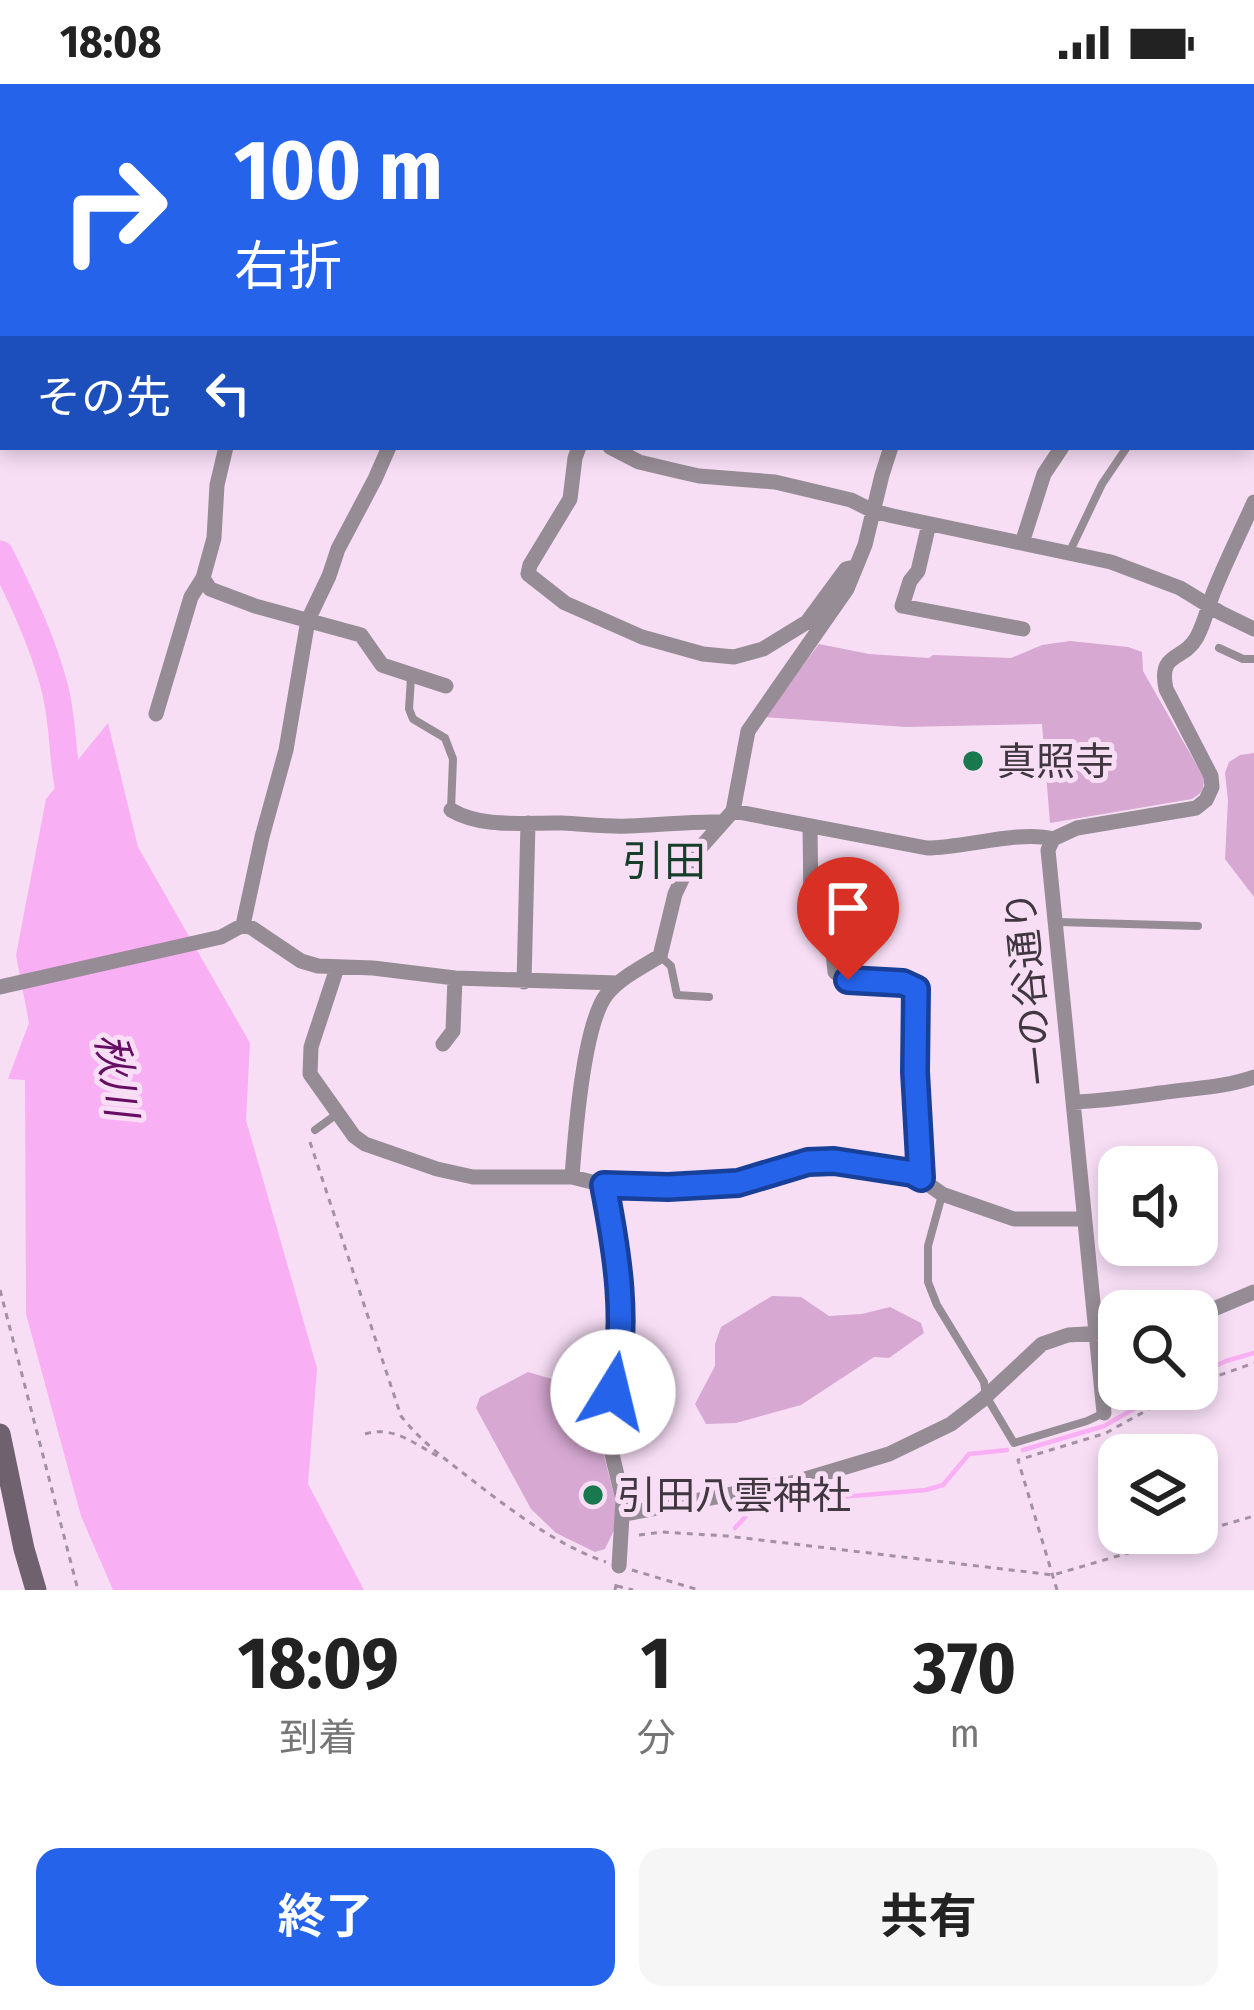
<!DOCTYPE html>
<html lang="ja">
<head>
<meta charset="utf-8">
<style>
	body { margin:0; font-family:"Fira Sans Condensed","Noto Sans JP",sans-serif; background:#f6f6f6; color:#222; height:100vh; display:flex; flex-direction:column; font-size:45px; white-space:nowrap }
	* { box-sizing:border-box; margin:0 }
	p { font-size:39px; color:#767676 }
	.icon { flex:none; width:66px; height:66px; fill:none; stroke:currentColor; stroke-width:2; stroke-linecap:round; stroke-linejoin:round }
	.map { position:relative; height:1506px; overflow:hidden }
	.details { display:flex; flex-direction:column; background:#fff; flex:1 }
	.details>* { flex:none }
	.top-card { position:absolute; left:0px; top:0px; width:1254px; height:366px; box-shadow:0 6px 18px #0003; background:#2563eb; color:#fff; overflow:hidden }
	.controls { position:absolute; left:1098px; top:1062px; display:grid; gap:24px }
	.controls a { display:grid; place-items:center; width:120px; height:120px; border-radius:24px; background:#fff; box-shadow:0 6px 18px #0003; font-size:60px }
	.pin { position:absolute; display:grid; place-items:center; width:102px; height:102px; color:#fff; margin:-123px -51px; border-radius:50% 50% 50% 0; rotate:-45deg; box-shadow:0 0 12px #0007 }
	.pin .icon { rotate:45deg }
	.me { position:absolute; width:132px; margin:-66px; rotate:9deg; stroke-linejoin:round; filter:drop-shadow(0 0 9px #0008) }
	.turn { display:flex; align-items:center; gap:42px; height:252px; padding:0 36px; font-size:54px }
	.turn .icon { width:156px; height:156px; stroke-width:2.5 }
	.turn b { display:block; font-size:84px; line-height:102px }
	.then { display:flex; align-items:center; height:114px; padding:0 36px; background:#0003; gap:24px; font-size:45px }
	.eta { display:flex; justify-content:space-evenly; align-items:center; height:204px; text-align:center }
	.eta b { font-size:72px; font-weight:700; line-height:84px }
	.primary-button { display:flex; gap:24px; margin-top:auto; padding:24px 36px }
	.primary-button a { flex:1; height:138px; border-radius:24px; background:#2563eb; color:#fff; font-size:48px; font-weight:700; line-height:138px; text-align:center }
	.primary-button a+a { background:#f6f6f6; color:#222 }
	.status { display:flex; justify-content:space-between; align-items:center; height:84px; padding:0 60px; background:#fff; direction:ltr }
	.status svg { height:33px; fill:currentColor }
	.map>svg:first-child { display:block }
	.green { fill:#d6a8d2 }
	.water { fill:#f9aff3 }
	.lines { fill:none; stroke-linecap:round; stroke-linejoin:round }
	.stream { stroke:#f9aff3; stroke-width:4.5 }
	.river { stroke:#f9aff3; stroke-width:27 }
	.path { stroke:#a391a1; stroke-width:3; stroke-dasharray:6 6; stroke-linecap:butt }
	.lane { stroke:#968c95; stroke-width:8 }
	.street { stroke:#968c95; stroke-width:15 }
	.secondary { stroke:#70616e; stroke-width:21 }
	.route-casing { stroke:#184099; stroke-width:30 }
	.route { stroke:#2563eb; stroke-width:21 }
	.poi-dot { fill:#1a784e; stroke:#f7def5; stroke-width:4.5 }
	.labels { text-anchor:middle; stroke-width:10; stroke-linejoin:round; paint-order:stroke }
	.poi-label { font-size:39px; fill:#413740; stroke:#f7def5; text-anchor:start }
	.street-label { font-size:39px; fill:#413740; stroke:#f7def5 }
	.neighbourhood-label { font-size:42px; fill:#153f2a; stroke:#f7def5 }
	.water-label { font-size:42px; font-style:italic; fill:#650e63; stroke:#f7def5 }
</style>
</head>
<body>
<div class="status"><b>18:08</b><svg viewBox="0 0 49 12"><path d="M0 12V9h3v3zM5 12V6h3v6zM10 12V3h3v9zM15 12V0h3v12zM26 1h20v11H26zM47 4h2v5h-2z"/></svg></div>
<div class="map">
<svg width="1254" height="1506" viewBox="0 0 1254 1506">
	<rect width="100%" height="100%" fill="#f7def5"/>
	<path class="green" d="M1070,557L1128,563L1142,568L1143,587L1204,694C1204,706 1202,709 1192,715L1050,739L1042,640L906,643L763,633L819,560L869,570L929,574L933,571L1011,574L1042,561Z
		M1254,669V813L1225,775L1228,716L1225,689L1229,678L1240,671Z
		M772,1212L801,1213L829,1232L862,1230L890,1223L921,1239L924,1249L889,1274L874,1273L801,1321L736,1339L706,1340L695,1320L715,1282V1260L721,1243Z
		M528,1288L569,1300L593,1303L604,1322V1372L618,1427L617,1440L605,1465L595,1468L556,1449L531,1425L476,1324L480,1313Z"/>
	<path class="water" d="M108,639L138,763L250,959L246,1036L317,1284L308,1400L364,1506H113L81,1432L26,1230L25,996L8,995L29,939L16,871L46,715Z"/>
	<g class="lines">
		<path class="stream" d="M1197,1291L1226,1277L1254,1269
			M1023,1366L1104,1342L1169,1305
			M735,1444L755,1422L766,1419L926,1406L943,1401L969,1370L1007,1366"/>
		<path class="river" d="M0,470C21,512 42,556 54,601C65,641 61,683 73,723"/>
		<path class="path" d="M310,1058L401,1332C418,1354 441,1372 463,1389C507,1423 552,1459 606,1478
			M0,1206L78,1506
			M1197,1299L1254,1279
			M365,1350C394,1341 416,1361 441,1374
			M1199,1448L1254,1432
			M639,1451L662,1448L727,1452L1053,1491L1196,1449
			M632,1486L699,1506
			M617,1502L633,1506
			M615,1506L617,1496
			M1057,1506L1018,1376L1106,1349L1185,1305"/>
		<path class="lane" d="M510,0L512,3
			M736,0L738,3
			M1027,0L1030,3
			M1213,0L1220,3
			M1017,3L1020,0
			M1251,16L1254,18
			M1251,218L1254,220
			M1251,285L1254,286
			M1070,467L1102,400L1127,363
			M1219,564L1243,575H1254
			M411,593L409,625L413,635L445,654L453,675L451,725
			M1058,838L1198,842
			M661,873L671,882L677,911L709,913
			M315,1046L337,1030
			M942,1111L928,1162V1198L937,1221L984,1298L986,1312L1014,1359L1087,1337L1104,1329"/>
		<path class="street" d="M153,0L156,3
			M312,0L313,3
			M869,0L872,3
			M110,3L115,0
			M442,3L445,0
			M698,3L704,0
			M906,3L908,0
			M1113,3L1115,0
			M0,44L3,47
			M226,363L217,401L214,454L203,494L210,505L255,522L361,551L382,581L446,602
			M579,363L575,374L570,415L530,481L528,490L565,519L642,553L703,570L734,573L763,565L807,538L846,485L854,483
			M610,363L639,378L677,387L699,392L775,398L851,416L873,427L893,432L1111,478L1180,504L1221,529L1254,545
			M929,440L918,487L910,497L902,522L1023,545
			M1022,459L1044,390L1062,363
			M156,630L191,513L203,494
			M451,726C483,745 526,738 562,739C585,740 606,743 629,742C661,741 691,737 723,738
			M733,727L927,764C965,764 1019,746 1053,755
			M810,743L811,820L817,839L832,859L835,888C857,907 892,891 916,905L915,988L921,1094
			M243,841L252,844L301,877L318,882L373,884L455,894L618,899
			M337,884L311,963L310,990L354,1052L365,1060L437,1085L473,1093H572L604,1101L668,1103L738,1099L809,1078L834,1077L912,1089L942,1110L1014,1135H1084
			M524,898L528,739
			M0,903L221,853L243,841L262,753L286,666L308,536L329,492L338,465L375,395L389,363
			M443,960L453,947L455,894
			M1074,1018C1104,1017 1131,1013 1160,1009C1192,1004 1223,1004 1254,993
			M572,1093C575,1052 583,940 607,910C620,894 642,883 660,872L675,810L693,772L733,727L748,647L847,505L865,461L882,391L891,363
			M604,1101L614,1153L622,1240L616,1296L605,1341L623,1416L619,1482
			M1197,1232L1254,1208
			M1104,1329L1048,766L1053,755L1077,744L1196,724L1206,716L1212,703L1211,692L1166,605C1158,567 1183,578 1197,553C1205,538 1208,522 1214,507C1226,477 1241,447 1254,418
			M624,1430L792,1399L889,1370L951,1340L982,1316L1042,1260L1068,1251L1119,1248"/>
		<path class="secondary" d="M0,1350L24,1465L36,1506"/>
	</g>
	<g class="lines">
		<defs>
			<path id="route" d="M613,1308C629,1240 617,1168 604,1101L668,1103L738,1099L808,1078L834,1077L912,1089L921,1094L915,988L916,905L903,899L848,896"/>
		</defs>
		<use href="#route" class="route-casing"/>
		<use href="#route" class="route"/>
	</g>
	<g class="poi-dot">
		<circle cx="973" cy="677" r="12"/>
		<circle cx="593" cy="1411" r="12"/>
	</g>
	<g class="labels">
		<g class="poi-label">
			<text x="997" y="691">真照寺</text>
			<text x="617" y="1425">引田八雲神社</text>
		</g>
		<g class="street-label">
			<text transform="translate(1029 904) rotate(-96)" y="14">一の谷通り</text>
		</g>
		<g class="neighbourhood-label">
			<text x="664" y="792">引田</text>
		</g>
		<g class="water-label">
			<text transform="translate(117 991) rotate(82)" y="15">秋川</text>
		</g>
	</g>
</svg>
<div class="controls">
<a><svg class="icon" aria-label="sound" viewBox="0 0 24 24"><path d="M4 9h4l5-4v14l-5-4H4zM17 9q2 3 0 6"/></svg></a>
<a><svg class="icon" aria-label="search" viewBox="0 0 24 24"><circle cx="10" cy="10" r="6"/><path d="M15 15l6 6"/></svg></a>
<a><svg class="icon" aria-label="layers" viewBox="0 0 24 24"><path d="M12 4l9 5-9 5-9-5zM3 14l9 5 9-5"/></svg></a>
</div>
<div class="pin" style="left:848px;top:896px;background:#d93025"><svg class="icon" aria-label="arrive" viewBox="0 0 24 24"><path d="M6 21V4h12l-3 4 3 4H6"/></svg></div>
<svg class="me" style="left:613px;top:1308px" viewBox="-20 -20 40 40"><circle r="19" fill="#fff"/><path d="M0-13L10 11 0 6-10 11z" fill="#2563eb"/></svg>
<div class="top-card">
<div class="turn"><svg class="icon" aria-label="right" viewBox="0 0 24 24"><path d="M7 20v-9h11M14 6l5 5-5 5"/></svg><div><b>100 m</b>右折</div></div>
<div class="then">その先<svg class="icon" aria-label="left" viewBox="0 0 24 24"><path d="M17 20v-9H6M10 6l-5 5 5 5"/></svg></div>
</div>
</div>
<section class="details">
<div class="eta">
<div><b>18:09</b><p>到着</p></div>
<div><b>1</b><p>分</p></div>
<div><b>370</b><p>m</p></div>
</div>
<div class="primary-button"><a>終了</a><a>共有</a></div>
</section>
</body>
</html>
